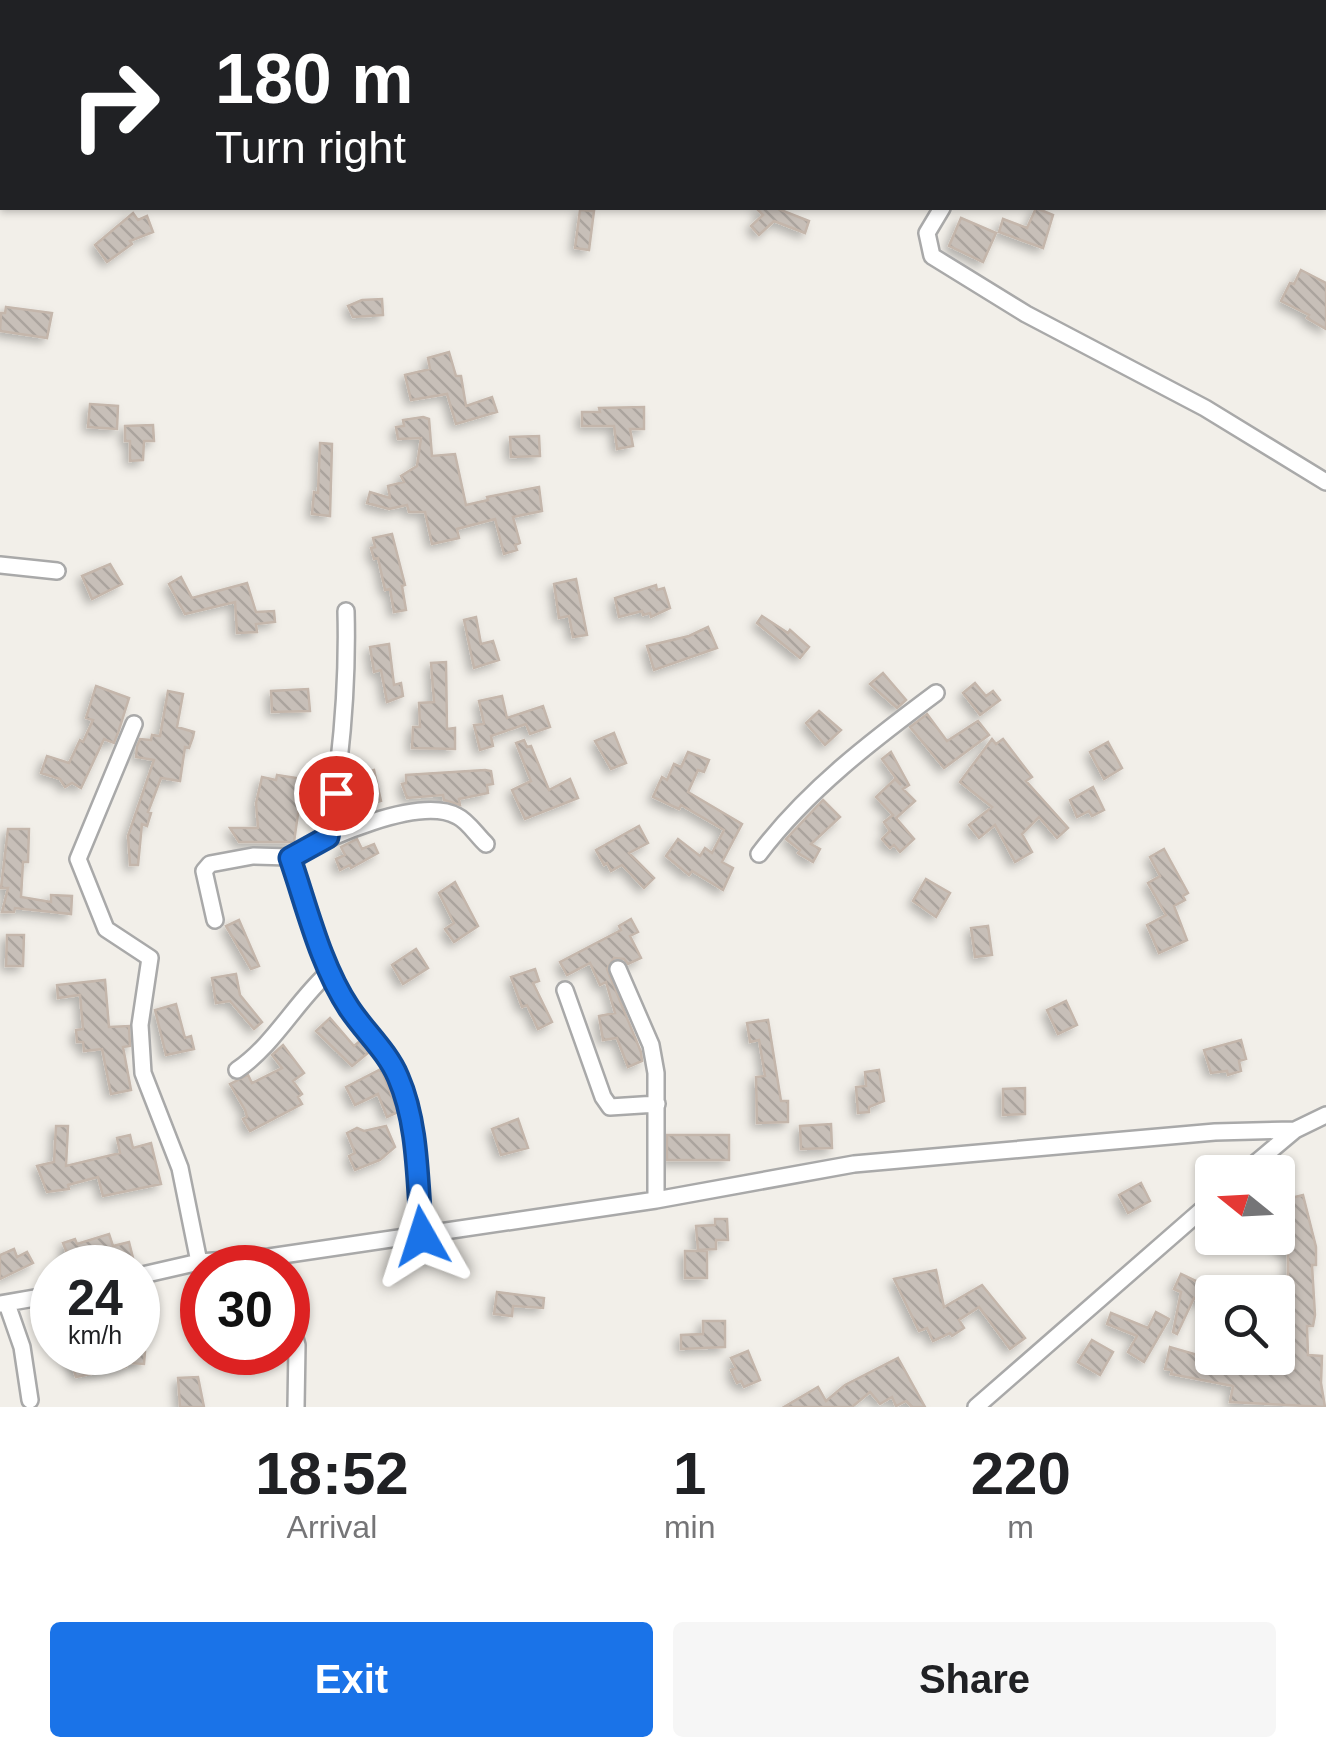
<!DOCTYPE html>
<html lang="en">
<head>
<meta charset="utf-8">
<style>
	body { margin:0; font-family:Arial,sans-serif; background:#f6f6f6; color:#202124; height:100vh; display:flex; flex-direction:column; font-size:38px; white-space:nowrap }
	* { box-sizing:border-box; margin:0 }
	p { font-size:32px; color:#757577 }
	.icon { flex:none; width:55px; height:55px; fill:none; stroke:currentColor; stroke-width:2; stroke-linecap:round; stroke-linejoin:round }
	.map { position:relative; height:1407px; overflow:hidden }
	.panel { display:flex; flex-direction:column; background:#fff; flex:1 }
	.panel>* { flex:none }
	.top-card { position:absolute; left:0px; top:0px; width:1328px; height:210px; box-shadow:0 2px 8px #0004; background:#202124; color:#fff; overflow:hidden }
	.needle { width:65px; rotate:288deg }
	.fabs { position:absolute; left:1195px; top:1155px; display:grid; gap:20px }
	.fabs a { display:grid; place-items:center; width:100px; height:100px; border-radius:10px; background:#fff; box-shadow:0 2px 8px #0004; font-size:50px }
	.speed { position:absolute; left:30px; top:1245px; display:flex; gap:20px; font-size:50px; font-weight:700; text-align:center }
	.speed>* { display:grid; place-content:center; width:130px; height:130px; border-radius:50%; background:#fff; box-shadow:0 2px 8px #0004; line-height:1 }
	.speed small { font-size:25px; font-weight:400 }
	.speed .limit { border:15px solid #d22; background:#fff; color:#111 }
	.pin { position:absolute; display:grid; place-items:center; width:85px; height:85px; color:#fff; margin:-42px; border:5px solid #fff; border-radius:50%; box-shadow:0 2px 10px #0007 }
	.me { position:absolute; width:110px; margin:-55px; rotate:354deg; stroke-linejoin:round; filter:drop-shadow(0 0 8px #0008) }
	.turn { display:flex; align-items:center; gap:35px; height:210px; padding:0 50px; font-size:45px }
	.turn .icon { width:130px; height:130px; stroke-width:2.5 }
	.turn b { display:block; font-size:70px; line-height:85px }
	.eta { display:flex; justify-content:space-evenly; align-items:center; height:170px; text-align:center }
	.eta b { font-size:60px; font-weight:700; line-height:70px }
	.action { display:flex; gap:20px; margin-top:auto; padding:20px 50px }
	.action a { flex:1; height:115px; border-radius:10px; background:#1a73e8; color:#fff; font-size:40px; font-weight:700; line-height:115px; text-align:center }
	.action a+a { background:#f6f6f6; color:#202124 }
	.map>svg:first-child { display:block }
	.building { fill:url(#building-back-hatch); stroke:#c4b6ab; stroke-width:2.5; filter:url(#shadow) }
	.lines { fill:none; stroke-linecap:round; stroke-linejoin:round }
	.minor-casing { stroke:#a9a9a9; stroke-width:20 }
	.minor { stroke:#fff; stroke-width:15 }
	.route-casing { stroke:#114b97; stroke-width:25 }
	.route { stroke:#1a73e8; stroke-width:18 }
</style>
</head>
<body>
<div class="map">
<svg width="1326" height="1407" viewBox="0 0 1326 1407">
	<defs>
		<pattern id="building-back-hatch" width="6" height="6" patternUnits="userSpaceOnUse" patternTransform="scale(2.5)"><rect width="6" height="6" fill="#c7bfb8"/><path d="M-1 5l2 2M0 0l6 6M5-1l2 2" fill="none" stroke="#aba49e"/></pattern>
		<filter id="shadow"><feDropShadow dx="-4.5" dy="4.5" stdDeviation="5" flood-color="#0004"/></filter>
	</defs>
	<rect width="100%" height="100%" fill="#f2efe9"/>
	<path class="building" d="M756,208H776L809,221L805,233L774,221L759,235L751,226L763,215Z
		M1036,208L1053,215L1043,248L999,232L1003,219L1027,228Z
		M580,210L594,211L589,250L575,248Z
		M133,213L138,220L147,216L153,232L130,241L132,244L107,262L95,245Z
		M961,218L996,233L983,262L949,246Z
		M1301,270L1326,283V329L1307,318L1309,315L1281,301L1290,283L1294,284Z
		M382,299L383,315L353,317L348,306L362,300Z
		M6,307L52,313L47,338L0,331L1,313H5Z
		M449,352L456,376H461L466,406L492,397L497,412L456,424L447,394L411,400L405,375L430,369L428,358Z
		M90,404L118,406L117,429L88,427Z
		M644,407V429H630L633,446L617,449L614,426H582V412H600L599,408Z
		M423,417L429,419L432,456L455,454L466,505L488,500L487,497L539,487L542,511L513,517L520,543L515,545L517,550L504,554L495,519L457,529L459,538L432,544L425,512H409L407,505L389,509L367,503L370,492L390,498L388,486L404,482L401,476L417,466L421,438L398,439L396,427L404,426L403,420Z
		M153,425L154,441H144L143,460L130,461V441H125V426Z
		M539,436L540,456L511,457L510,437Z
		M320,443L332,444L330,516L312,514L314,492L318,493Z
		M392,534L405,585L402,586L406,610L394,612L390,589L385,590L378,558L374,559L371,548L375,547L373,538Z
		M110,564L122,584L92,599L82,576Z
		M181,577L192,598L247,583L256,612L274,611L275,622L256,624L257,632L237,633L235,602L185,614L169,584Z
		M576,579L587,635L573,637L569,616L559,618L554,584Z
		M656,585L657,590L664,588L670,608L651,617L650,613L643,615L642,611L619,617L615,598Z
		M762,616L788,633L790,630L809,647L800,658L757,623Z
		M476,617L481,644L493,641L499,660L474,668L464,620Z
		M708,627L717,648L654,670L647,646L689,636Z
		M389,644L394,685L401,683L403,696L387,702L381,670L374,672L370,647Z
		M446,662L447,729L455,728V749L412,748L413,727H420L419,703L434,702L431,663Z
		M883,673L906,700L897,708L870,684Z
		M975,683L986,696L993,691L1000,700L980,715L963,693Z
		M96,686L129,698L118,733L114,743L104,739L81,788L72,783L65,787L60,779L41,773L47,756L69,763L80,740L83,742L93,720L86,718Z
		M308,689L310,711L272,712L271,691Z
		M168,691L183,694L177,727L194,732L193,737L189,748L185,747L180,781L161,778L148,812L151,813L147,826L142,824L138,865H130L128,836L154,760L136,757L137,746L140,739L151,740L152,735L160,736Z
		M502,696L507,718L543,706L550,727L530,734L526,724L491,736L493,746L480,750L474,725L484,724L479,701Z
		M819,711L841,730L825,745L806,723Z
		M927,714L947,741L978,721L989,735L944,768L910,727Z
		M614,733L626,763L611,769L595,741Z
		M992,739L996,744L1003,739L1032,777L1026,781L1068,828L1057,838L1039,817L1022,834L1032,852L1015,862L995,825L979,838L969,825L992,807L960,782Z
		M524,740L527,747L531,746L549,790L570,779L578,798L525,819L512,790L531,781L516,743Z
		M1108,742L1122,768L1104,779L1090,752Z
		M688,752L709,760L704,772L698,770L688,792L742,824L722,862L733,868L723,890L692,871L689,875L666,856L678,839L700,856L705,848L712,853L724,830L681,805L679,809L653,797L662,777L667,780L674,764L681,767Z
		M891,752L909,785L903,789L915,801L896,818L914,839L900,852L894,845L890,848L882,839L890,831L884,822L893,815L876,797L895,779L901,785L882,759Z
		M374,770L381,801L344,812L345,799L358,795L353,775Z
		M485,770L491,771L493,784L487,785L488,793L459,799L460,805L444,800L443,795L407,798L402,784L406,783V775Z
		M277,775L303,779L294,842H239L230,828H258L256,803L262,777L276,780Z
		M1093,787L1104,810L1092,816L1089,811L1077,817L1070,800Z
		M823,800L840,817L811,844L820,849L813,862L798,853L800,850L786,839Z
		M639,826L648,843L629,853L654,878L644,888L622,865L611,871L607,863L604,865L596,850Z
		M8,829H29L28,862H23L21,897L51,902V895L72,896L71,914L15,908L14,912H2L8,888H1Z
		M357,839L362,849L374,844L378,853L351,868L350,865L340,870L336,859L345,855L341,847Z
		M1164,849L1188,893L1183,896L1185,900L1174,906L1187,940L1159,953L1147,925L1166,915L1148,883L1160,876L1150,857Z
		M926,879L950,893L936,917L913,901Z
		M455,882L478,926L454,942L445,929L454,923L439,893Z
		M631,919L638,932L630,936L641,958L628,964L624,959L614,958L607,969L641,1052L642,1061L628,1067L617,1038L603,1040L599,1016L615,1013L606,982L600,985L590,963L567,975L560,962L621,930L619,926Z
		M239,920L259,966L251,969L226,926Z
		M988,926L992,955L975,957L971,928Z
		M7,935H24L23,966H6Z
		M416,949L428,968L403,984L392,965Z
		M535,969L539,981L533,983L552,1022L538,1029L527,1005L522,1007L511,977Z
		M236,974L240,995L262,1022L254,1029L230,1001L216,1003L212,978Z
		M105,980L109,1027L129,1026L130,1046L123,1047L131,1090L111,1094L102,1049L84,1051L83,1042H77L76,1030L83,1029L80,995L58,998L57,985Z
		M1066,1001L1077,1025L1058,1034L1047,1010Z
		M176,1004L185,1038L191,1036L194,1049L166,1055L155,1010Z
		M330,1018L354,1046L360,1041L369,1052L352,1066L316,1031Z
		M768,1020L781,1101H788V1122L757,1123L756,1077L765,1076L759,1040L750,1042L747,1023Z
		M1241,1040L1246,1059L1239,1061L1241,1071L1228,1075L1227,1071L1211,1073L1204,1050Z
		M283,1045L304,1073L293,1081L302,1094L298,1097L302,1104L250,1131L243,1119L247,1117L245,1110L230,1084L248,1075L252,1083L282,1068L272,1055Z
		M381,1069L398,1112L387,1117L378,1094L355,1105L346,1087Z
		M879,1070L884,1101L869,1107V1112L858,1113L856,1087L866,1086L865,1072Z
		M1025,1088V1114L1003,1115V1089Z
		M518,1119L528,1148L501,1155L492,1129Z
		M831,1124L832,1148L801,1149L800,1126Z
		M56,1126H68L66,1166L120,1153L117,1138L130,1135L133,1148L151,1143L161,1184L103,1196L98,1177L68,1185L69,1189L47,1192L37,1166L54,1162Z
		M386,1126L395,1147L380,1160L355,1170L349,1156L355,1153L347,1133L357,1128L364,1131Z
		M667,1135H729V1160H667Z
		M1141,1183L1150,1201L1128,1213L1119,1195Z
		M1303,1195L1316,1247V1265H1312L1315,1315L1313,1326H1307L1308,1355L1322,1356L1321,1383L1325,1407L1230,1402L1233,1386L1171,1374L1172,1370L1165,1369L1170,1347L1208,1358H1251L1249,1370L1294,1369L1292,1325H1288V1251H1281L1278,1206L1284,1204L1283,1200Z
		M715,1219H727L728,1240H716V1249L698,1250L696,1226L715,1225Z
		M109,1234L113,1246L129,1242L134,1262L114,1268H86L84,1261L72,1266L63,1243L75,1239L77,1244Z
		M14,1249L17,1257L27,1252L33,1263L0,1279V1255Z
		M685,1251H707V1278H685Z
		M936,1270L944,1307L982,1285L1025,1338L1010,1349L979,1307L959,1320L964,1328L952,1336L950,1333L933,1341L927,1328L919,1331L894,1279Z
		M1181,1274L1209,1287L1202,1302L1194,1298L1177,1334L1173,1332L1181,1292L1174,1289Z
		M497,1292L544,1298L543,1308L513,1306L512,1316L494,1314Z
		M1156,1312L1169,1319L1144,1362L1128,1352L1137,1336L1107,1324L1111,1313L1148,1328Z
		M703,1321H725V1347L681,1349V1335L703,1334Z
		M1092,1340L1113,1352L1100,1375L1078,1362Z
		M748,1351L760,1380L744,1387L741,1381L737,1383L731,1370L736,1368L731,1358Z
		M68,1352H82L84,1360L93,1358L94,1361L127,1352H145L144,1364L127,1363L126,1367L76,1377Z
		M898,1358L925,1407H912L906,1401L896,1406L892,1397L880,1404L870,1392L852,1407H784L818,1387L826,1401L845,1385Z
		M198,1377L204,1407H180L178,1378Z"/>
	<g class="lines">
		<defs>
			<path id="minor" d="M1000,2L1001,0
				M942,208L927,233L932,256L1026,314L1205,408L1326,482
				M0,565L57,571
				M134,724L78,859L106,929L150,958L140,1025L143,1073L180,1168L199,1262
				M328,837C341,763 348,687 346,611
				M759,854C807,790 873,740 936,693
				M290,857C325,839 419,795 457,816C468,821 477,836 486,844
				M215,920L204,871L210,864L253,856L290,857C308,906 320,964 349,1008C363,1031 387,1051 398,1077C419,1125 417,1184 422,1236
				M618,969L651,1045L656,1073V1200
				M565,990L603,1097L610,1107L657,1104
				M237,1070C275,1044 296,1001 330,971
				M1245,1172L1295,1130
				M138,1276L199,1262L269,1257L656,1200L854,1164L1215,1132L1295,1130L1326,1115
				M0,1304L52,1295
				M7,1304L22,1347L30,1400
				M288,1314L297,1345L296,1407
				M976,1407L1212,1201"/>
		</defs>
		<use href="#minor" class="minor-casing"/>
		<use href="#minor" class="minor"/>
	</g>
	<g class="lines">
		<defs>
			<path id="route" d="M336,793L328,837L290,858C307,907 320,964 349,1008C364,1031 387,1051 398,1077C419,1125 417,1184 422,1236"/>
		</defs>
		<use href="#route" class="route-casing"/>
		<use href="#route" class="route"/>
	</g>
</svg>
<div class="fabs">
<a><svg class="needle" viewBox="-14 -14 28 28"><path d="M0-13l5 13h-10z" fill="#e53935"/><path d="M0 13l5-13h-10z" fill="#757577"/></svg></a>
<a><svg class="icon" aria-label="search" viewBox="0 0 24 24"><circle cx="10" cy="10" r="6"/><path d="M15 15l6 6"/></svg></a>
</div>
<div class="speed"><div>24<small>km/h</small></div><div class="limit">30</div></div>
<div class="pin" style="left:336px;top:793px;background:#d93025"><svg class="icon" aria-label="arrive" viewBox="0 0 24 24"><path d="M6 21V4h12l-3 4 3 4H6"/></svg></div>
<svg class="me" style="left:422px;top:1236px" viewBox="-20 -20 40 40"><path d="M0-17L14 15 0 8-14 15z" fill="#1a73e8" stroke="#fff" stroke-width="4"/></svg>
<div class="top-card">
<div class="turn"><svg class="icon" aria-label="right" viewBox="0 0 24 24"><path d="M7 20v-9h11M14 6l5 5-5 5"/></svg><div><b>180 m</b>Turn right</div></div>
</div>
</div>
<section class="panel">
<div class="eta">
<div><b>18:52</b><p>Arrival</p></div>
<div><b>1</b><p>min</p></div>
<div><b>220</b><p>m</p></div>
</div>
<div class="action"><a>Exit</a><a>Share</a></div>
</section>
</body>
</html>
